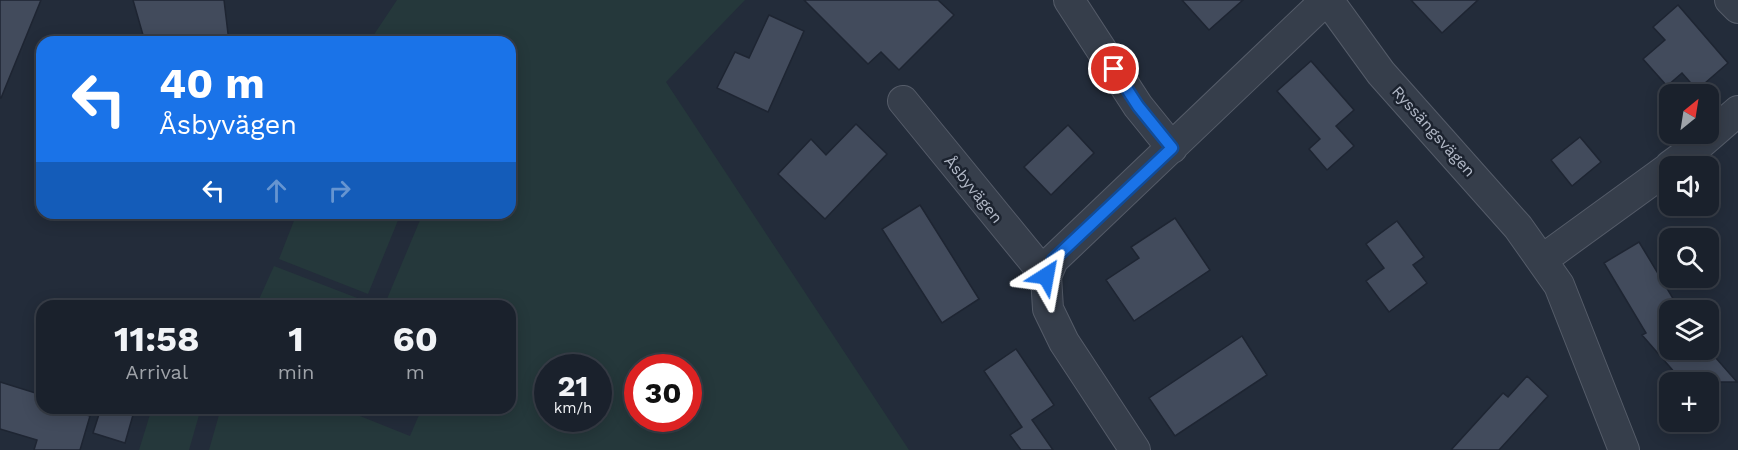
<!DOCTYPE html>
<html lang="en">
<head>
<meta charset="utf-8">
<style>
	body { margin:0; font-family:"Work Sans",sans-serif; background:#272e38; color:#f1f3f6; height:100vh; display:flex; flex-direction:column; font-size:22px; white-space:nowrap }
	* { box-sizing:border-box; margin:0 }
	p { font-size:20px; color:#9fa3a9 }
	.icon { flex:none; width:33px; height:33px; fill:none; stroke:currentColor; stroke-width:2; stroke-linecap:round; stroke-linejoin:round }
	.map { position:relative; flex:1; overflow:hidden }
	.sheet { position:absolute; left:36px; top:300px; width:480px; height:114px; display:flex; flex-direction:column; background:#1a212c; border-radius:18px; box-shadow:0 3px 15px #0003,0 0 0 2px #383e48 }
	.sheet>* { flex:none }
	.guide { position:absolute; left:36px; top:36px; width:480px; height:183px; border-radius:18px; box-shadow:0 3px 15px #0003,0 0 0 2px #383e48; background:#1a73e8; color:#fff; overflow:hidden }
	.needle { width:39px; rotate:30deg }
	.buttons { position:absolute; left:1659px; top:84px; display:grid; gap:12px }
	.buttons a { display:grid; place-items:center; width:60px; height:60px; border-radius:12px; background:#1a212c; box-shadow:0 3px 15px #0003,0 0 0 2px #383e48; font-size:30px }
	.speed { position:absolute; left:534px; top:354px; display:flex; gap:12px; font-size:30px; font-weight:700; text-align:center }
	.speed>* { display:grid; place-content:center; width:78px; height:78px; border-radius:50%; background:#1a212c; box-shadow:0 3px 15px #0003,0 0 0 2px #383e48; line-height:1 }
	.speed small { font-size:15px; font-weight:400 }
	.speed .limit { border:9px solid #d22; background:#fff; color:#111 }
	.pin { position:absolute; display:grid; place-items:center; width:51px; height:51px; color:#fff; margin:-26px; border:3px solid #fff; border-radius:50%; box-shadow:0 2px 6px #0007 }
	.me { position:absolute; width:66px; margin:-33px; rotate:34deg; stroke-linejoin:round; filter:drop-shadow(0 0 4px #0008) }
	.turn { display:flex; align-items:center; gap:21px; height:126px; padding:0 24px; font-size:27px }
	.turn .icon { width:78px; height:78px; stroke-width:2.5 }
	.turn b { display:block; font-size:42px; line-height:51px }
	.lanes { display:flex; align-items:center; height:57px; padding:0 24px; background:#0003; justify-content:center; gap:30px; direction:ltr }
	.lanes .off { opacity:.35 }
	.eta { display:flex; justify-content:space-evenly; align-items:center; height:102px; text-align:center }
	.eta b { font-size:36px; font-weight:700; line-height:42px }
	.map>svg:first-child { display:block }
	.green { fill:#25383b; fill-rule:evenodd }
	.building { fill:#424b5c; stroke:#1e2532; stroke-width:1.5 }
	.lines { fill:none; stroke-linecap:round; stroke-linejoin:round }
	.minor-casing { stroke:#555c69; stroke-width:32 }
	.minor { stroke:#363e4b; stroke-width:30 }
	.route-casing { stroke:#114b97; stroke-width:15 }
	.route { stroke:#1a73e8; stroke-width:10 }
	.labels { text-anchor:middle; stroke-width:5; stroke-linejoin:round; paint-order:stroke }
	.street-label { font-size:16px; fill:#b2b9c7; stroke:#1c232f }
</style>
</head>
<body>
<div class="map">
<svg width="1738" height="450" viewBox="0 0 1738 450">
	<rect width="100%" height="100%" fill="#232c3a"/>
	<path class="green" d="M397,0H745L666,82L909,450H209L221,408H340L410,436L419,415L399,408H510V306H384L423,213H510V42H369ZM548,368H598V418H548ZM638,368H688V418H638Z
		M297,213H401L368,294L279,259Z
		M274,266L378,306H256Z
		M152,408H201L189,450H139Z"/>
	<path class="building" d="M0,0H41L1,98H0Z
		M133,0H224L229,42H145Z
		M804,0H938L954,15L899,70L881,52L868,64Z
		M1182,0H1243L1209,30Z
		M1411,0H1478L1442,33Z
		M1678,5L1728,63L1697,90L1682,73L1667,86L1643,59L1665,40L1653,27Z
		M769,15L804,31L768,112L717,88L735,52L749,58Z
		M1311,61L1354,110L1336,126L1354,146L1327,170L1309,149L1320,139L1277,91Z
		M856,124L887,154L825,219L778,174L811,139L826,155Z
		M1068,125L1094,153L1051,195L1024,167Z
		M1580,137L1601,162L1572,186L1551,160Z
		M920,205L979,299L942,323L882,229Z
		M1175,218L1210,270L1134,321L1106,280L1139,258L1131,247Z
		M1397,221L1424,257L1413,265L1427,283L1389,312L1366,281L1384,268L1366,244Z
		M1639,242L1680,310H1670V350L1708,349L1737,382H1683L1642,335L1646,333L1604,263Z
		M1242,336L1267,375L1175,436L1149,398Z
		M1016,349L1054,405L1032,420L1053,450H1021L1010,435L1022,427L984,371Z
		M1527,376L1548,396L1499,450H1451L1503,393L1508,397Z
		M0,382L42,395V408H63L90,416L80,450H34L37,440L0,429Z
		M101,408H135L125,443L93,433Z"/>
	<g class="lines">
		<defs>
			<path id="minor" d="M1069,0L1138,106L1172,148
				M1328,0L1381,73L1518,227L1559,285L1624,450
				M1730,0L1738,8
				M903,101L1046,276
				M1670,166L1700,144L1738,111
				M1542,260L1670,167
				M1135,450L1064,342L1048,309L1046,276L1053,260L1326,0"/>
		</defs>
		<use href="#minor" class="minor-casing"/>
		<use href="#minor" class="minor"/>
	</g>
	<g class="lines">
		<defs>
			<path id="route" d="M1046,276L1053,260L1172,148L1138,106L1114,69"/>
		</defs>
		<use href="#route" class="route-casing"/>
		<use href="#route" class="route"/>
	</g>
	<g class="labels">
		<g class="street-label">
			<text transform="translate(1434 131) rotate(48)" y="6">Ryssängsvägen</text>
			<text transform="translate(974 189) rotate(51)" y="6">Åsbyvägen</text>
		</g>
	</g>
</svg>
<div class="buttons">
<a><svg class="needle" viewBox="-14 -14 28 28"><path d="M0-13l5 13h-10z" fill="#e53935"/><path d="M0 13l5-13h-10z" fill="#9fa3a9"/></svg></a>
<a><svg class="icon" aria-label="sound" viewBox="0 0 24 24"><path d="M4 9h4l5-4v14l-5-4H4zM17 9q2 3 0 6"/></svg></a>
<a><svg class="icon" aria-label="search" viewBox="0 0 24 24"><circle cx="10" cy="10" r="6"/><path d="M15 15l6 6"/></svg></a>
<a><svg class="icon" aria-label="layers" viewBox="0 0 24 24"><path d="M12 4l9 5-9 5-9-5zM3 14l9 5 9-5"/></svg></a>
<a>+</a>
</div>
<div class="speed"><div>21<small>km/h</small></div><div class="limit">30</div></div>
<div class="pin" style="left:1114px;top:69px;background:#d93025"><svg class="icon" aria-label="arrive" viewBox="0 0 24 24"><path d="M6 21V4h12l-3 4 3 4H6"/></svg></div>
<svg class="me" style="left:1046px;top:276px" viewBox="-20 -20 40 40"><path d="M0-17L14 15 0 8-14 15z" fill="#1a73e8" stroke="#fff" stroke-width="4"/></svg>
<div class="guide">
<div class="turn"><svg class="icon" aria-label="left" viewBox="0 0 24 24"><path d="M17 20v-9H6M10 6l-5 5 5 5"/></svg><div><b>40 m</b>Åsbyvägen</div></div>
<div class="lanes"><svg class="icon" aria-label="left" viewBox="0 0 24 24"><path d="M17 20v-9H6M10 6l-5 5 5 5"/></svg><svg class="icon off" aria-label="ahead" viewBox="0 0 24 24"><path d="M12 20V5M6 11l6-6 6 6"/></svg><svg class="icon off" aria-label="right" viewBox="0 0 24 24"><path d="M7 20v-9h11M14 6l5 5-5 5"/></svg></div>
</div>
<section class="sheet">
<div class="eta">
<div><b>11:58</b><p>Arrival</p></div>
<div><b>1</b><p>min</p></div>
<div><b>60</b><p>m</p></div>
</div>
</section>
</div>
</body>
</html>
